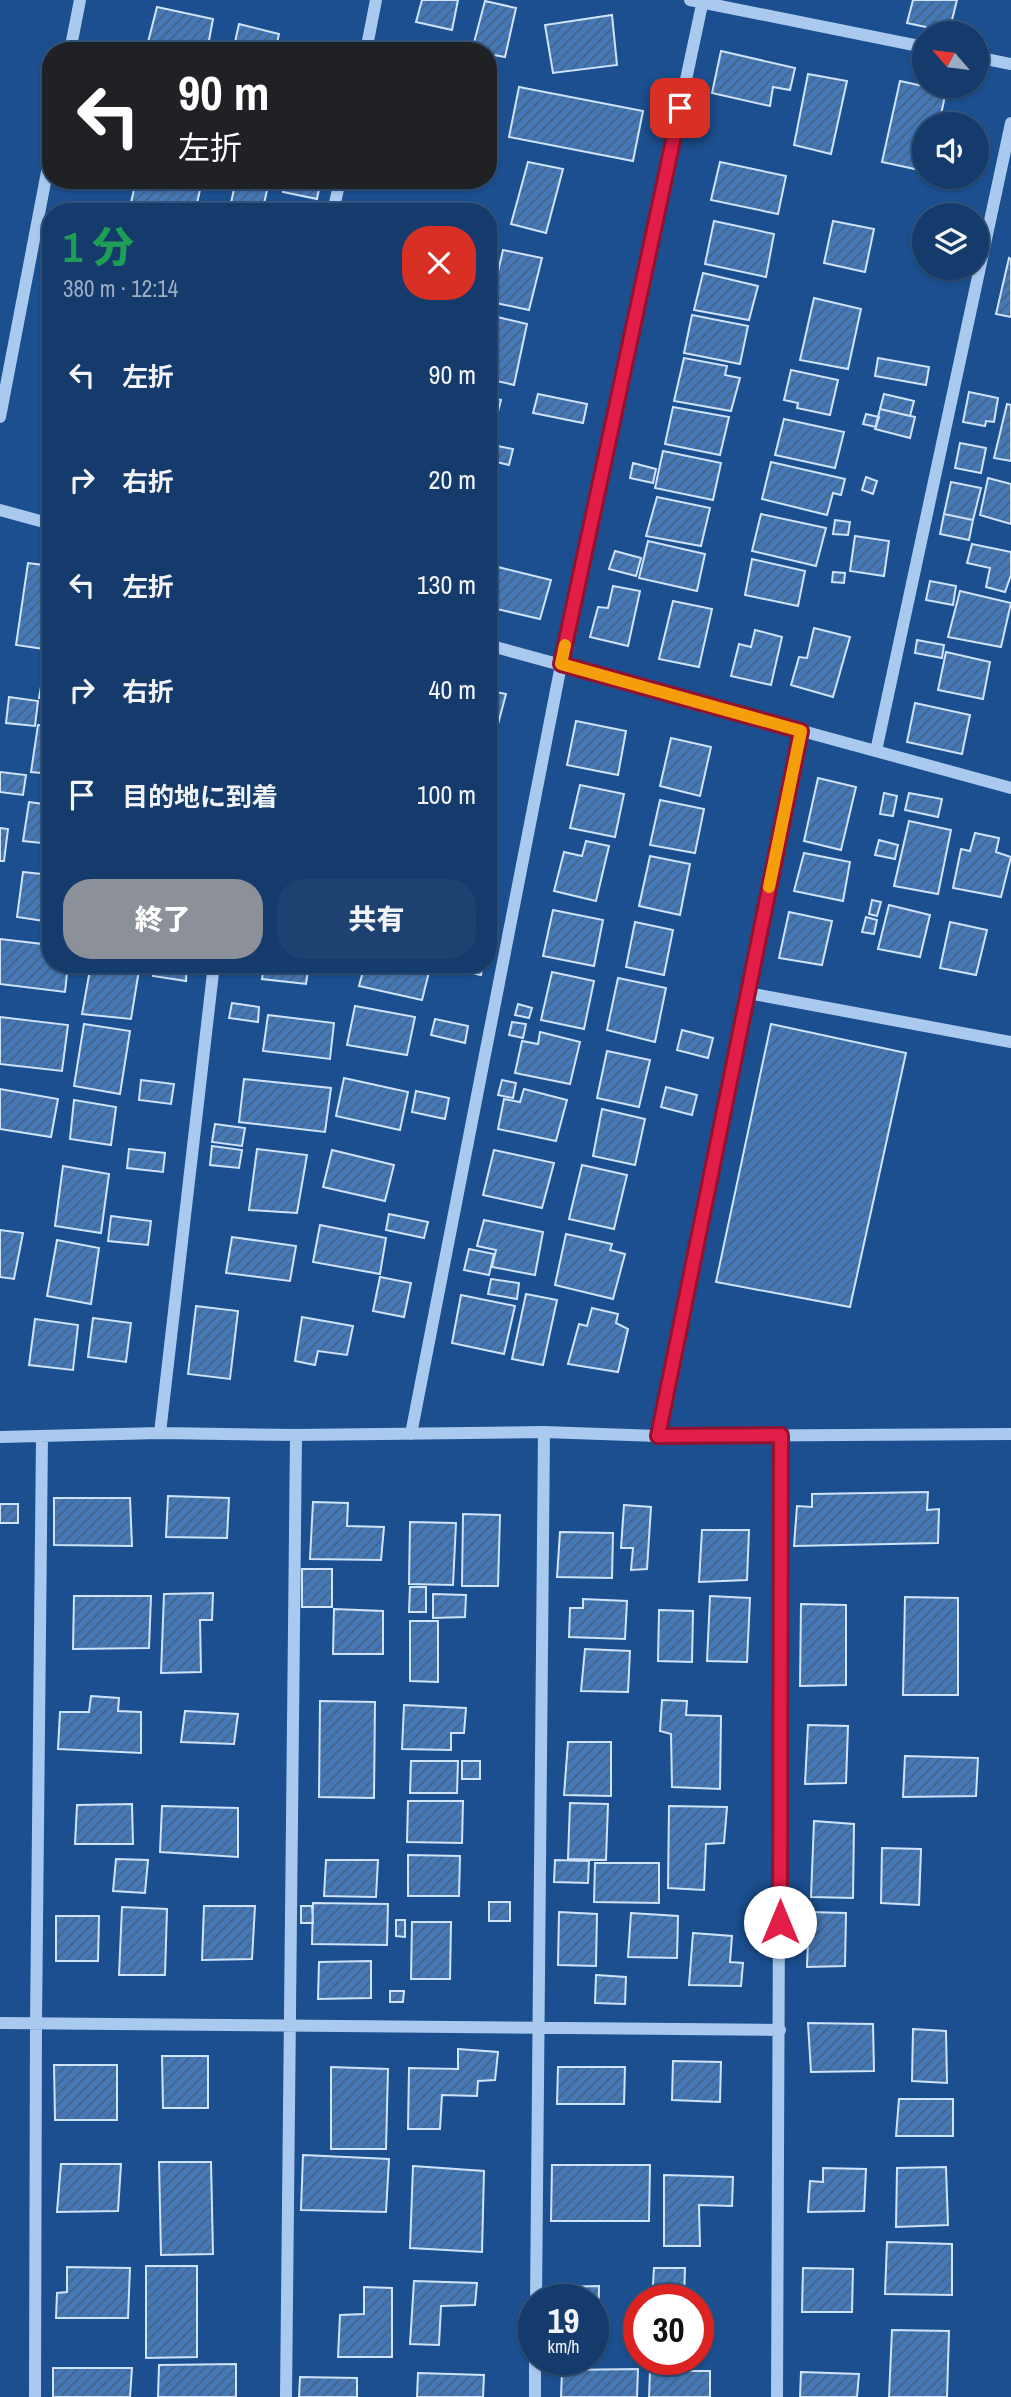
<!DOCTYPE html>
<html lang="ja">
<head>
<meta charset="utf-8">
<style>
	body { margin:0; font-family:"Archivo Narrow","Noto Sans JP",sans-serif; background:#1d4271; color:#f1f3f6; height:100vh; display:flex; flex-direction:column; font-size:26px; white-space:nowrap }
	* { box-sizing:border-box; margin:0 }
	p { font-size:23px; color:#9dadc1 }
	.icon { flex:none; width:38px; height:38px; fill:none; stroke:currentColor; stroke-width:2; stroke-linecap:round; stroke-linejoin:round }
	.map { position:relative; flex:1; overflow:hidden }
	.panel { position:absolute; left:42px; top:203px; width:455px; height:770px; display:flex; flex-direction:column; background:#143b6b; border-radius:28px; box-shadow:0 2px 5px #0004,0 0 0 2px #33557e }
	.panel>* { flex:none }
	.banner { position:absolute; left:42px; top:42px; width:455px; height:147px; border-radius:28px; box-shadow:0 2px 5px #0004,0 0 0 2px #33557e; background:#202124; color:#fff; overflow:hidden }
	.needle { width:46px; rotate:298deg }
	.controls { position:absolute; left:912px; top:21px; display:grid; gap:14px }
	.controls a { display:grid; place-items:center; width:77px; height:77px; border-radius:50%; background:#143b6b; box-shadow:0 2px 5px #0004,0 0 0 2px #33557e; font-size:35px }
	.speed { position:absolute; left:518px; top:2284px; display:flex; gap:14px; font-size:35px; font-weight:700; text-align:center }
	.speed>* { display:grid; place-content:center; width:91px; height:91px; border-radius:50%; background:#143b6b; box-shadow:0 2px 5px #0004,0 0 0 2px #33557e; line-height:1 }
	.speed small { font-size:18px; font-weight:400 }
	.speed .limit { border:10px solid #d22; background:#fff; color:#111 }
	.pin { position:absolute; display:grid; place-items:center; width:60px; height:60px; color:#fff; margin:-30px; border-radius:14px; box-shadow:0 4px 10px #0006 }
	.me { position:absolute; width:77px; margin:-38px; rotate:0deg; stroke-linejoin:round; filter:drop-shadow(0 0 5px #0008) }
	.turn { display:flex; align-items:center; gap:24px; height:147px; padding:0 21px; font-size:32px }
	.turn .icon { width:91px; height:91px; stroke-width:2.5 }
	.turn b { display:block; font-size:49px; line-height:60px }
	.round { display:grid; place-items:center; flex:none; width:74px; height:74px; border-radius:28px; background:#1d4271 }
	.overview { display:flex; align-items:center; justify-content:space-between; height:119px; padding:0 21px }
	h1 { font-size:42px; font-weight:800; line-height:52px; color:#1e9e55 }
	.primary-button { display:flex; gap:14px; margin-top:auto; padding:14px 21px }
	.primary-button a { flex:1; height:80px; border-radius:28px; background:#8c9099; color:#fff; font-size:28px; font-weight:800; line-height:80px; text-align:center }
	.primary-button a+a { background:#1d4271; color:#f1f3f6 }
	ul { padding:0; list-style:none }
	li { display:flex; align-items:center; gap:21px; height:105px; padding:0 21px }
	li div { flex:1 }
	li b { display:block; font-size:26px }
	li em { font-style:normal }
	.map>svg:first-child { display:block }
	.building { fill:url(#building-hatch); stroke:#cfe3fa; stroke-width:2 }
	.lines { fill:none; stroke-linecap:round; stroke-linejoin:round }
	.minor { stroke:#a9c9ee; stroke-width:12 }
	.route-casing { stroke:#92132f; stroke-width:18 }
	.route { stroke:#e11d48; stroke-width:12 }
	.slow { stroke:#f59e0b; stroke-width:12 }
</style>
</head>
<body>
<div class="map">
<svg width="1011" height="2397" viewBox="0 0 1011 2397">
	<defs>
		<pattern id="building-hatch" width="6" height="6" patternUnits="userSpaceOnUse" patternTransform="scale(1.75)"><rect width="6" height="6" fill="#4478b7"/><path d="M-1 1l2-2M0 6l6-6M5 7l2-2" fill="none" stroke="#486282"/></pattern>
	</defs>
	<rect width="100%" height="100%" fill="#1b4f8f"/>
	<path class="building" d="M422,0H458L452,30L416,22Z
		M913,0H957L949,32L907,23Z
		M485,1L516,8L505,57L488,54V51L472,50Z
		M157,7L213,19L207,51L146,50Z
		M612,15L617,65L553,73L545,25Z
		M239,24L279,34L275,51H233Z
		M721,51L795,68L790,90L773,87L770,106L712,93Z
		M808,74L847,81L831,154L794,145Z
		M900,81L946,91L939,124H924V171L882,162Z
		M519,87L643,111L633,161L509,137Z
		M528,162L563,169L546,233L511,224Z
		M720,162L786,176L778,214L711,200Z
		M136,180L202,181L195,212H129Z
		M236,180L269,182L262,212H229Z
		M285,180L320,184L317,199L283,192Z
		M714,221L774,234L766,277L705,264Z
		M833,221L874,229L865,272L824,263Z
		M503,250L542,258L529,310L491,302Z
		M1009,258L1011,259V317L996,314Z
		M703,273L758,286L749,320L694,310Z
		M814,298L861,309L848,369L800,360Z
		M489,315L527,324L514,385L488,379Z
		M692,315L748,326L740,364L684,353Z
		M684,358L727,366L725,375L740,378L731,411L674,401Z
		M878,358L929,367L926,385L875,376Z
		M791,370L838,380L830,415L797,408L798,403L784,400Z
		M969,392L998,398L994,422L986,421L985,426L963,422Z
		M538,394L587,404L583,423L533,413Z
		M884,394L914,401L910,416L880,409Z
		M488,397L501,400L490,442H488Z
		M1007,404L1011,405V461L994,458Z
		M673,407L729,417L720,455L665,444Z
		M880,409L915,417L910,438L875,429Z
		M866,414L879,417L876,427L863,424Z
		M784,419L844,432L835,468L775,455Z
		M960,443L986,448L981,473L955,468Z
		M488,444L513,449L509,465L488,460Z
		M663,451L721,463L713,500L655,488Z
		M771,462L845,479L841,495L833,493L827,515L762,499Z
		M633,463L656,469L653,483L630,478Z
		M866,477L877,481L873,494L862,490Z
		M988,478L1011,484V524L980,515Z
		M951,482L981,488L973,520L944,514Z
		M657,497L710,508L701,546L646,536Z
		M761,514L826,528L816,566L752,551Z
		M944,514L973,520L969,540L940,534Z
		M835,520L850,522L848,535L833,534Z
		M855,536L889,541L884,576L850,571Z
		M648,541L705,554L697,591L639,578Z
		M972,544L1011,552V575L1005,592L986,587L990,568L967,563Z
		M615,551L641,558L636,576L609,569Z
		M752,559L805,571L798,606L745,595Z
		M28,563L51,566V650L16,645Z
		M498,567L551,580L540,619L488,607Z
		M833,572L845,573L844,583L832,582Z
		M930,581L956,586L953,605L926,600Z
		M613,586L640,591L628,646L590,637L598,607L608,608Z
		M960,591L1011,603L1001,647L948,637Z
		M673,601L712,609L699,667L659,659Z
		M814,628L850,637L833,697L791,685L799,657L807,658Z
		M755,630L782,637L771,685L731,676L739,644L751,647Z
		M917,640L944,645L942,658L915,653Z
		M946,652L990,662L983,699L938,690Z
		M46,658L51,659V700L39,698Z
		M488,679L494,681L491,691L506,694L489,758Z
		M9,697L38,701L35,726L6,723Z
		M915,703L970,715L962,754L907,742Z
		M576,721L626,731L618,775L567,765Z
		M38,725L51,726V774L31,772Z
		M671,738L711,747L700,796L660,786Z
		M0,772L26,775L23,795L0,792Z
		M818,778L856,787L841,850L804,841Z
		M580,785L624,794L615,837L570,828Z
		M884,793L897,796L893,816L880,814Z
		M909,793L942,799L938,817L905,810Z
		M660,800L704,809L695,853L650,845Z
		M29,802L51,805V844L23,841Z
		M909,821L951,830L938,894L894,886Z
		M0,828L8,829L4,861H0Z
		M975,833L999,838L996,852L1011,857L1001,897L953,888L961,849L970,851Z
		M879,840L898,845L895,859L875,855Z
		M586,841L609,846L596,901L554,891L564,852L582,856Z
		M804,853L850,862L843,901L794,891Z
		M650,856L690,864L680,915L639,906Z
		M23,872L51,875V922L17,917Z
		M872,900L881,902L877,916L869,914Z
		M889,905L930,915L920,957L878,949Z
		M553,910L603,920L594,966L543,956Z
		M789,912L832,921L822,965L779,958Z
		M866,917L877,920L874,934L862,932Z
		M635,922L673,930L664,975L626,967Z
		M950,922L987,930L976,975L940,968Z
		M0,939L51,945V964H68L65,992L0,984Z
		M91,964H140L131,1019L82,1014Z
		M154,964H187L186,981L153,976Z
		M264,964H309L306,984L262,979Z
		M365,964H431L422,1000L359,986Z
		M448,964H483L481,975L448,968Z
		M552,972L594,981L584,1029L541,1020Z
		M618,978L666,988L655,1042L607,1030Z
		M232,1003L259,1007L258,1022L229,1018Z
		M518,1004L532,1008L529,1018L515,1015Z
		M355,1006L415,1017L407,1055L347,1045Z
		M268,1015L334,1023L330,1059L263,1051Z
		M0,1017L68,1025L62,1071L0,1064Z
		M435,1019L468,1026L465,1043L431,1035Z
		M512,1022L526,1024L523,1038L509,1035Z
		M84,1024L130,1031L120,1094L74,1086Z
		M771,1024L906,1053L850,1307L716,1282Z
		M682,1030L713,1038L708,1058L677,1050Z
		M540,1032L580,1042L570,1084L515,1073L522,1041L538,1044Z
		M607,1051L650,1060L639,1107L597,1098Z
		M344,1078L408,1092L400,1130L336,1116Z
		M244,1079L331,1088L325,1132L239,1122Z
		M141,1080L174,1084L171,1104L139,1100Z
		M502,1080L516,1083L513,1098L498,1095Z
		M666,1087L697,1095L692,1115L661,1107Z
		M0,1089L58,1099L51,1137L0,1129Z
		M524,1089L567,1100L556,1141L498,1129L504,1099L520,1102Z
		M416,1091L449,1098L445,1119L412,1112Z
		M74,1100L116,1107L111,1145L70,1139Z
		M602,1109L645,1119L635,1165L593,1156Z
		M215,1124L245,1128L242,1146L212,1142Z
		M212,1146L242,1150L239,1168L210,1165Z
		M129,1149L165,1153L163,1172L127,1168Z
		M257,1149L307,1155L297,1213L249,1210Z
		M332,1150L394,1165L385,1201L323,1187Z
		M494,1150L554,1163L542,1208L483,1195Z
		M582,1165L627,1175L614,1229L569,1219Z
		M63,1166L109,1174L101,1233L55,1226Z
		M389,1214L428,1222L424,1238L386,1230Z
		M111,1216L151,1221L148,1245L108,1241Z
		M484,1220L543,1232L535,1275L492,1267L496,1250L477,1246Z
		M320,1225L386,1238L380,1274L313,1262Z
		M0,1230L23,1233L14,1279L0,1277Z
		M566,1234L612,1244L610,1250L625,1254L613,1299L555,1285Z
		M232,1237L296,1246L290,1281L226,1273Z
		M57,1240L99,1248L91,1304L47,1296Z
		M469,1249L494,1254L489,1275L464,1270Z
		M380,1277L411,1283L404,1317L373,1311Z
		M491,1279L519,1283L517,1299L488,1294Z
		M526,1294L557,1300L543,1365L512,1359Z
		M461,1295L515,1306L504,1354L452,1343Z
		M196,1306L238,1311L230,1379L188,1374Z
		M592,1308L618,1314L616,1323L628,1329L618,1372L568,1364L579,1324L587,1326Z
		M302,1317L353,1326L347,1355L318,1351L315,1365L295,1361Z
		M93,1318L131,1323L126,1362L88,1357Z
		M35,1319L78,1325L73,1370L29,1365Z
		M928,1492L927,1510L939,1509L938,1543L794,1546L797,1506L812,1507V1494Z
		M168,1496L229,1498L227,1538L166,1537Z
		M54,1498H130L132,1546L54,1545Z
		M313,1502L348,1503L347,1526L384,1527L381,1560L310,1559Z
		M0,1504H18V1523H0Z
		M624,1505L651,1507L647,1569L631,1570L633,1548H621Z
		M463,1514L500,1515L498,1586H462Z
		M410,1522L456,1523L453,1585L409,1584Z
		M702,1530H749L747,1580L699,1582Z
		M560,1532L613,1533L612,1578L557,1577Z
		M302,1569H332V1607H302Z
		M410,1587H426V1612H409Z
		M213,1593L212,1620H200L201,1672L161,1673L164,1594Z
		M433,1594L466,1595L465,1617L433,1618Z
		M74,1596H151L149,1648L73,1649Z
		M710,1596L750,1598L747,1662L707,1661Z
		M905,1597L958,1598V1695H903Z
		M583,1599L627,1601L625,1639L569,1637L570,1608H583Z
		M801,1604L846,1605V1685L800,1686Z
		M334,1609L383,1611V1654H333Z
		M659,1610L693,1611L692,1662L658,1661Z
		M410,1621H438V1682L410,1681Z
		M585,1649L630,1651L628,1692L581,1691Z
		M91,1696L119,1698L118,1711L141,1712V1753L58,1749L60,1712H89Z
		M662,1700L687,1701L686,1715L721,1716L720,1789L672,1787L671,1734L660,1731Z
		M320,1701L375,1702L374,1798L319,1797Z
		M404,1705L466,1708L464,1733H451V1750L402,1749Z
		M185,1711L238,1714L234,1744L181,1742Z
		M808,1725L848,1726L846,1783L805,1784Z
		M568,1742H611V1796L564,1795Z
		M905,1756L978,1758L976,1796L903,1797Z
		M411,1761H458L457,1793H410Z
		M462,1761H480V1779H462Z
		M408,1801H463L462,1843L407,1842Z
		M570,1803L608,1804L606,1860L568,1859Z
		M132,1804L133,1844H75L77,1805Z
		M162,1806L238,1808V1857L160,1852Z
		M669,1806L727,1807L724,1843L706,1844L704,1890L668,1888Z
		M814,1821L854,1824L853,1898L811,1897Z
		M882,1848L921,1849L919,1905L881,1903Z
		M408,1855L460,1856L459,1896H408Z
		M116,1859L148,1860L145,1893L113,1891Z
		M326,1860H378L376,1897L324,1896Z
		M555,1860L589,1861L588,1883L554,1882Z
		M595,1863H659V1903L594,1902Z
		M489,1902H510V1921H489Z
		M313,1903L388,1904L387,1945L312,1944Z
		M204,1906H255L252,1959L202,1960Z
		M301,1906H312L313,1923H301Z
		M122,1907L167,1909L165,1975H119Z
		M559,1912L597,1914L596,1966L558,1965Z
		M809,1912L846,1913L845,1966L807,1967Z
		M631,1913L678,1916L677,1958L628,1957Z
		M56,1916H99L98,1961H56Z
		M396,1920H405V1937L396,1936Z
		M412,1922H451L450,1979H411Z
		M693,1933L732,1936L730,1962L743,1963L741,1986L689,1985Z
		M371,1961V1998L318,1999L319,1962Z
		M596,1975L626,1977L625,2004L595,2003Z
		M390,1991H404L403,2002H390Z
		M808,2023L873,2024L874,2071L811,2072Z
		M913,2029L946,2031L947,2083L912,2081Z
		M458,2049L498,2052L495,2080L478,2081L477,2096L442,2095L440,2129H408L409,2068L458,2069Z
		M162,2056H208V2108H163Z
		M673,2061L721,2062L720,2102L672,2100Z
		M54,2065H117V2120H55Z
		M331,2067L388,2069L386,2149H331Z
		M558,2067H625L624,2104H557Z
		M899,2099H953V2136H896Z
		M303,2155L389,2159L386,2212L301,2210Z
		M159,2162H211L213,2254L161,2255Z
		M61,2164H121L118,2211L57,2212Z
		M552,2165H650L649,2221H551Z
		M413,2166L484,2171L482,2252L410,2248Z
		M946,2167L948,2225L896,2227L897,2168Z
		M823,2168L866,2169L864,2211L808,2212L810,2181L823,2182Z
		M664,2175L733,2177L732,2206L699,2205L700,2246H664Z
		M887,2242L952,2244V2295L885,2294Z
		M146,2266H197V2357L146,2358Z
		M67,2267L130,2268L128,2318H56L57,2293L67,2292Z
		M654,2268H685L684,2300H652Z
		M803,2268L853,2269L852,2312H802Z
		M414,2281L477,2283L475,2305L441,2306L439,2345L410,2344Z
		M599,2286L598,2344H593V2300H554V2287Z
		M364,2287L392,2288V2357H338L340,2315L364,2314Z
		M892,2330L949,2331L947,2397H889Z
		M236,2364V2397H158L159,2365Z
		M53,2368H132L130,2397H53Z
		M638,2369L637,2397H561L562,2370Z
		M650,2371H710V2397H649Z
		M801,2372L859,2374L857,2397H800Z
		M418,2373L484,2375L483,2397H417Z
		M300,2377L357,2378V2397H299Z"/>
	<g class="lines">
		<path class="minor" d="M690,0L924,47
			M70,51L80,0
			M366,51L376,0
			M976,57L1011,64
			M333,212L340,180
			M0,417L51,151
			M0,510L51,524
			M488,645L1011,788
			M876,751L1011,123
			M748,993L1011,1042
			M160,1433L214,964
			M411,1434L561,665L703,0
			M658,1436L801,731
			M0,1437L160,1433L296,1435L544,1432L658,1436L1011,1434
			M0,2023L780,2030
			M536,2300L544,1432
			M35,2397L36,2023L42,1436
			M286,2397L296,1435
			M535,2397V2359
			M777,2397L781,1435"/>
	</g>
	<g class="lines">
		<defs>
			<path id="route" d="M680,108L561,664L801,731L658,1436L781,1435L780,1922"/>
		</defs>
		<use href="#route" class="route-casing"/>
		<use href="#route" class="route"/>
		<path class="slow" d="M565,645L561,664L801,731L769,887"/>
	</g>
</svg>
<div class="controls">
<a><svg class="needle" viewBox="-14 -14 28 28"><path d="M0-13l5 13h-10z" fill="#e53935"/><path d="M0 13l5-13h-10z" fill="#9dadc1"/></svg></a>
<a><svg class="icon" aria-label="sound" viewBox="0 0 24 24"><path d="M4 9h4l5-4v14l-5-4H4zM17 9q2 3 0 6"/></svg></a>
<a><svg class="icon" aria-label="layers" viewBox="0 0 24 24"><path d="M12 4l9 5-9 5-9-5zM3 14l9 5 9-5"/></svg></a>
</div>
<div class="speed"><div>19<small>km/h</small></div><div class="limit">30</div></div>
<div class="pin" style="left:680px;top:108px;background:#d93025"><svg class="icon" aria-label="arrive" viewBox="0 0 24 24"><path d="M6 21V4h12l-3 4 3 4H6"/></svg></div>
<svg class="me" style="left:780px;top:1922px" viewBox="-20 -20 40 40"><circle r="19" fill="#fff"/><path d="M0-13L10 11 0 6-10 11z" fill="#e11d48"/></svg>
<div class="banner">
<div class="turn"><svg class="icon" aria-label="left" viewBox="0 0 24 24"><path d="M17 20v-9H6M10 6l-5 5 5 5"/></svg><div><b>90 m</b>左折</div></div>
</div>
<section class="panel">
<div class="overview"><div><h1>1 分</h1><p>380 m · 12:14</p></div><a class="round" style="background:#d93025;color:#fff"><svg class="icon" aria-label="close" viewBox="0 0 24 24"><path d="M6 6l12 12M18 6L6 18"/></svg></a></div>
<ul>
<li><svg class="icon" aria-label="left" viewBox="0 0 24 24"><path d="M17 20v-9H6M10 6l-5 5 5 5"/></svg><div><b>左折</b></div><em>90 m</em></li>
<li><svg class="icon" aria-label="right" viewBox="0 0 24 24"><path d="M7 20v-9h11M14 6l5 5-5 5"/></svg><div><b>右折</b></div><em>20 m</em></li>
<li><svg class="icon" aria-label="left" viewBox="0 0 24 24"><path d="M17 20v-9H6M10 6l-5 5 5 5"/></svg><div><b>左折</b></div><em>130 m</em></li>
<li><svg class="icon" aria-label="right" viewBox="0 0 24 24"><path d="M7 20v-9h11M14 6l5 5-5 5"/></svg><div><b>右折</b></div><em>40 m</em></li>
<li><svg class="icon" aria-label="arrive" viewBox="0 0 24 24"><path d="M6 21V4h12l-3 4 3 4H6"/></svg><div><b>目的地に到着</b></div><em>100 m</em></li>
</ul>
<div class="primary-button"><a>終了</a><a>共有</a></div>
</section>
</div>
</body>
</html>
